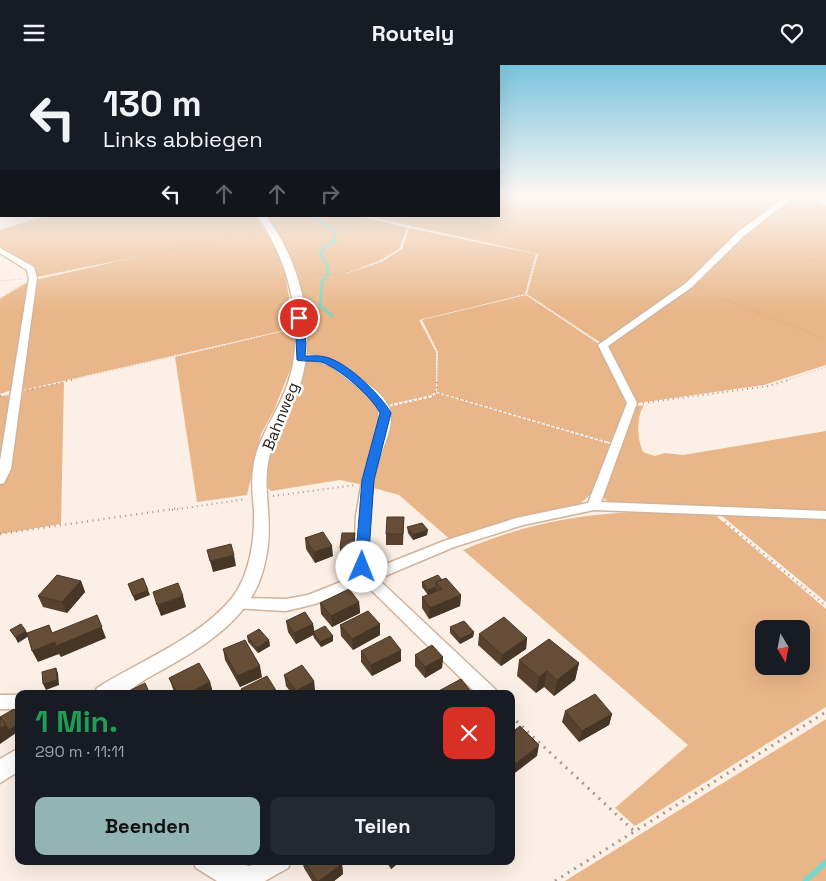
<!DOCTYPE html>
<html lang="de">
<head>
<meta charset="utf-8">
<style>
	body { margin:0; font-family:"Space Grotesk",sans-serif; background:#242831; color:#f1f3f6; height:100vh; display:flex; flex-direction:column; font-size:19px; white-space:nowrap }
	* { box-sizing:border-box; margin:0 }
	p { font-size:16px; color:#9ea1a6 }
	.icon { flex:none; width:28px; height:28px; fill:none; stroke:currentColor; stroke-width:2; stroke-linecap:round; stroke-linejoin:round }
	.map { position:relative; flex:1; overflow:hidden }
	.sheet { position:absolute; left:15px; top:625px; width:500px; height:175px; display:flex; flex-direction:column; background:#171b24; border-radius:10px; box-shadow:0 5px 20px #0002 }
	.sheet>* { flex:none }
	.top-card { position:absolute; left:0px; top:0px; width:500px; height:152px; box-shadow:0 5px 20px #0002; background:#171b24; color:#f1f3f6; overflow:hidden }
	.needle { width:32px; rotate:170deg }
	.controls { position:absolute; left:755px; top:555px; display:grid; gap:10px }
	.controls a { display:grid; place-items:center; width:55px; height:55px; border-radius:10px; background:#171b24; box-shadow:0 5px 20px #0002; font-size:25px }
	.pin { position:absolute; display:grid; place-items:center; width:42px; height:42px; color:#fff; margin:-21px; border:2px solid #fff; border-radius:50%; box-shadow:0 1px 5px #0007 }
	.me { position:absolute; width:55px; margin:-28px; rotate:1deg; stroke-linejoin:round; filter:drop-shadow(0 0 4px #0008) }
	.turn { display:flex; align-items:center; gap:18px; height:105px; padding:0 20px; font-size:22px }
	.turn .icon { width:65px; height:65px; stroke-width:2.5 }
	.turn b { display:block; font-size:35px; line-height:42px }
	.lanes { display:flex; align-items:center; height:48px; padding:0 20px; background:#0003; justify-content:center; gap:25px; direction:ltr }
	.lanes .off { opacity:.35 }
	.round { display:grid; place-items:center; flex:none; width:52px; height:52px; border-radius:10px; background:#242831 }
	.overview { display:flex; align-items:center; justify-content:space-between; height:85px; padding:0 20px }
	h1 { font-size:30px; font-weight:700; line-height:38px; color:#1e9e55 }
	.cta { display:flex; gap:10px; margin-top:auto; padding:10px 20px }
	.cta a { flex:1; height:58px; border-radius:10px; background:#92b4b2; color:#111; font-size:20px; font-weight:700; line-height:58px; text-align:center }
	.cta a+a { background:#242831; color:#f1f3f6 }
	header { display:flex; justify-content:space-between; align-items:center; height:65px; padding:0 20px; background:#171b24; font-size:22px; font-weight:700 }
	.map>svg:first-child { display:block }
	.green { fill:#e9b689; fill-rule:evenodd }
	.lines { fill:none; stroke-linecap:round; stroke-linejoin:round }
	.stream-far1 { stroke:#74d9cc; stroke-width:2.5 }
	.stream { stroke:#74d9cc; stroke-width:5.5 }
	.minor-casing { stroke:#d0b39a; stroke-width:3 }
	.major-casing { stroke:#d0b39a; stroke-width:3 }
	.path-far3 { stroke:#a59990; stroke-width:1; stroke-dasharray:0.5 2.5; stroke-linecap:butt }
	.path-far2 { stroke:#a59990; stroke-width:2; stroke-dasharray:1 4; stroke-linecap:butt }
	.path-far1 { stroke:#a59990; stroke-width:2.5; stroke-dasharray:1 4.5; stroke-linecap:butt }
	.path { stroke:#a59990; stroke-width:3; stroke-dasharray:2 5.5; stroke-linecap:butt }
	.minor { fill:#fff; fill-rule:evenodd }
	.major { fill:#fff; fill-rule:evenodd }
	.wall { fill:#58422f }
	.shaded-wall { fill:#473626 }
	.building { fill:#664d37; stroke:#473626 }
	.route { fill:#1a73e8; stroke:#114b97 }
	.labels { text-anchor:middle; stroke-width:5; stroke-linejoin:round; paint-order:stroke }
	.street-label { font-size:16px; fill:#2b2017; stroke:#fff }
</style>
</head>
<body>
<header><svg class="icon" aria-label="menu" viewBox="0 0 24 24"><path d="M4 6h16M4 12h16M4 18h16"/></svg>Routely<svg class="icon" aria-label="heart" viewBox="0 0 24 24"><path d="M12 20l-8-8c-3-5 5-10 8-4 3-6 11-1 8 4z"/></svg></header>
<div class="map">
<svg width="826" height="816" viewBox="0 0 826 816">
	<rect width="100%" height="100%" fill="#fcf0e6"/>
	<path class="green" d="M499,131H826V300L764,320L638,338L608,282L689,221L721,195L601,278L527,229L538,189L367,151H499Z
		M46,151H255L277,186L284,204L294,260L290,264L19,326L35,215L140,191L36,212L35,205L0,184V165Z
		M265,151H361L407,163L399,184L379,196L338,211L381,197L402,184L409,163L536,189L525,229L419,255L436,287V325L432,330L387,340L333,295L324,291L306,289L308,254L289,186L273,159Z
		M29,216L12,325L0,329V234Z
		M526,230L599,279L628,334V341L615,376L609,377L437,327L438,287L422,255Z
		M281,267H289L297,271L292,300L274,345L261,369L247,430L197,437L175,292Z
		M312,293L328,298L374,334L381,348L363,420L340,415L271,426L268,423C264,387 291,330 304,295Z
		M64,317L61,459L0,469V420L3,416L17,327Z
		M436,328L613,380L591,429L580,439L526,450L452,476L399,430L370,422L388,342L433,332Z
		M12,330L0,405V331Z
		M644,340C636,353 637,373 643,387L655,391L665,388L683,390L826,366V445L610,438L602,432L634,345L637,341Z
		M636,447L715,450L826,544V642L635,761L615,743L688,680L463,485C524,460 571,450 636,447ZM764,564H801V601H764Z
		M722,451L826,454V537Z
		M826,654V816H565Z"/>
	<g class="lines">
		<path class="stream-far1" d="M310,151L336,166L334,174L336,177L328,179L320,188L327,199L328,209
			M326,211L322,217L320,240L332,251"/>
		<path class="stream" d="M805,816L826,797"/>
		<defs>
			<path id="minor" d="M787,131H795L745,170L692,222L608,281L637,338L601,437L826,446V454L594,445L523,460L454,482L378,514L495,624L498,629H477L365,519L315,539L286,546L233,543L230,539L233,535L238,533L286,534L308,530L358,510L355,502L354,491L356,451L363,410L379,359L378,342L368,330L330,301L315,296L296,295V291C317,286 337,295 353,308C366,318 383,328 389,342C396,359 383,382 378,398C372,421 362,483 371,505L444,476L516,453L588,438L627,338L598,280L686,218L739,166Z
				M810,131H819L826,135V140Z
				M0,183L34,202L37,213L11,404L4,418L0,419V396L29,213L27,205L0,188Z
				M0,630H19V644H0Z
				M193,796H223L250,801L259,796H291L288,803L265,816H217L196,803Z"/>
			<path id="major" d="M257,151H266C300,195 318,265 300,320C292,345 275,367 269,393C262,424 273,456 267,487C264,507 257,527 244,543C219,575 181,594 146,614C139,618 129,627 120,629C112,630 102,629 94,629L97,623C141,595 198,574 232,533C250,510 255,474 254,446C253,432 251,418 253,404C257,373 277,349 287,321C307,265 290,197 257,151Z
				M19,683V706L0,718V694Z"/>
		</defs>
		<use href="#minor" class="minor-casing"/>
		<use href="#major" class="major-casing"/>
		<path class="path-far3" d="M363,151L537,189L526,229L420,255L437,286V315
			M0,165L44,151
			M751,172L826,200
			M301,201L319,210H338L379,197L400,184L408,162
			M42,211L224,174L261,169
			M0,216L23,214
			M698,224L826,274
			M526,229L595,275
			M0,233L22,219
			M71,315L290,265
			M787,315L826,302"/>
		<path class="path-far2" d="M27,325L76,314
			M435,327L606,377
			M0,331L5,330
			M643,338L769,321L791,314
			M393,340L433,331L437,324V314
			M273,431L356,420
			M172,445L246,434"/>
		<path class="path-far1" d="M725,457L826,541
			M0,469L180,443"/>
		<path class="path" d="M511,651L634,766
			M555,816L826,647"/>
		<use href="#minor" class="minor"/>
		<use href="#major" class="major"/>
	</g>
	<path class="wall" d="M404,452L403,480H386V469Z
		M407,462L427,470L413,475L408,468Z
		M305,473L333,491L315,498L306,484Z
		M355,473L354,488H340V483Z
		M442,515L461,530L460,541L429,554L422,543V532L428,530L422,522V517Z
		M81,516L85,527L67,548L43,542L38,531Z
		M359,537L360,548L332,562L321,549L320,538Z
		M286,556L313,559L314,566L333,571V576L321,582L314,573L313,570L296,579L288,567Z
		M380,559V570L353,585L341,571L340,560Z
		M450,562L474,567L473,572L460,579L450,568Z
		M479,569L527,573L526,584L501,601L478,580Z
		M247,571L269,575L270,581L258,588L248,577Z
		M223,584L262,612L240,622L225,595Z
		M361,586L401,596L372,611L361,597Z
		M415,590L443,592L442,603L425,613L415,601Z
		M519,595L579,598L575,615L554,631L544,622L536,628L517,611Z
		M284,610L314,616L315,627L313,629H292L286,621Z
		M169,613L210,617L213,628L211,629H175L173,624Z
		M565,646L612,649L609,660L579,677L562,657Z
		M302,796H340L342,799L343,809L334,816H312L304,803Z
		M386,796H401L391,804Z"/>
	<path class="shaded-wall" d="M428,465L427,470L413,475V470Z
		M355,468V473L354,488L353,483Z
		M332,481L333,491L315,498L314,487Z
		M234,490L236,501L213,507L210,496Z
		M81,516L85,527L67,548L62,537Z
		M436,522V528L428,531V525Z
		M148,525L150,530L135,536L133,531Z
		M461,530L460,541L429,554L430,543Z
		M183,531L186,542L161,551L157,540Z
		M359,537L360,548L332,562L331,551Z
		M97,550L106,573L61,592L59,589L38,597L32,586Z
		M313,559L315,570L313,567V570L296,579L294,568Z
		M380,559V570L353,585L352,574Z
		M26,566L29,571L18,578L15,572Z
		M474,567L473,572L460,579V574Z
		M333,571V576L321,582L320,577Z
		M527,573L526,584L501,601L502,590Z
		M269,575L270,581L258,588L257,583Z
		M401,585V596L372,611L371,600Z
		M443,592L442,603L425,613V602Z
		M579,598L575,615L554,631L557,615Z
		M260,601L262,612L240,622L237,611Z
		M56,603L58,608L59,620L46,625L43,619Z
		M547,606L544,622L536,628L539,612Z
		M314,616L315,627L313,629H296V626Z
		M210,617L213,628L211,629H187Z
		M612,649L609,660L579,677L582,666Z
		M19,659V666L0,679V663L6,660Z
		M539,680L537,691L511,711V702Z
		M391,796H401L391,804Z
		M342,799L343,809L334,816H319Z"/>
	<path class="building" d="M387,452H404L403,469H386Z
		M422,458L428,465L413,470L407,462Z
		M323,467L332,481L314,487L305,473Z
		M342,468H355L353,483H340Z
		M231,479L234,490L210,496L207,485Z
		M57,510L81,516L62,537L38,531Z
		M438,510L442,515L436,517V522L428,525L422,517Z
		M143,513L148,525L133,531L128,519Z
		M446,513L461,530L430,543L422,532L442,524L436,517Z
		M178,518L183,531L157,540L153,527Z
		M349,524L359,537L331,551L320,538Z
		M368,546L380,559L352,574L340,560Z
		M305,547L313,559L294,568L286,556Z
		M97,550L102,562L56,581L55,577L32,586L27,568L49,560L52,568Z
		M504,552L527,573L502,590L479,569Z
		M464,556L474,567L460,574L450,562Z
		M21,559L26,566L15,572L10,565Z
		M325,561L333,571L320,577L313,567Z
		M259,564L269,575L257,583L247,571Z
		M390,571L401,585L371,600L361,586Z
		M549,574L579,598L557,615L547,606L539,612L519,595Z
		M245,575L260,601L237,611L223,584Z
		M432,580L443,592L425,602L415,590Z
		M199,598L210,617L187,629H178L169,613Z
		M302,600L314,616L296,626L284,610Z
		M56,603L57,615L43,619L42,607Z
		M267,611L277,627L274,629H244L241,624Z
		M461,614L473,629L435,628Z
		M145,618L150,629H123Z
		M595,629L612,649L582,666L565,646Z
		M14,644L19,650V659L9,665L0,652Z
		M0,652L6,660L0,663Z
		M520,661L539,680L511,702V668Z
		M304,796H340L342,799L319,816H317Z"/>
	<linearGradient id="sky" x2="0" y2="1"><stop stop-color="#79c3dd"/><stop offset="0.53" stop-color="#fef8f4"/><stop offset="1" stop-color="#fef8f4" stop-opacity="0"/></linearGradient>
	<rect width="826" height="246" fill="url(#sky)"/>
	<path class="route" d="M299,250L303,253L306,278L305,291C311,291 318,290 325,292C346,296 381,330 391,348L374,415L368,502L362,506L355,502L362,415L380,348C371,331 342,306 324,298C316,295 305,297 297,295L295,253Z"/>
	<g class="labels">
		<g class="street-label">
			<text transform="translate(280 351) rotate(-68)" y="6">Bahnweg</text>
		</g>
	</g>
</svg>
<div class="controls">
<a><svg class="needle" viewBox="-14 -14 28 28"><path d="M0-13l5 13h-10z" fill="#e53935"/><path d="M0 13l5-13h-10z" fill="#9ea1a6"/></svg></a>
</div>
<div class="pin" style="left:299px;top:253px;background:#d93025"><svg class="icon" aria-label="arrive" viewBox="0 0 24 24"><path d="M6 21V4h12l-3 4 3 4H6"/></svg></div>
<svg class="me" style="left:362px;top:502px" viewBox="-20 -20 40 40"><circle r="19" fill="#fff"/><path d="M0-13L10 11 0 6-10 11z" fill="#1a73e8"/></svg>
<div class="top-card">
<div class="turn"><svg class="icon" aria-label="left" viewBox="0 0 24 24"><path d="M17 20v-9H6M10 6l-5 5 5 5"/></svg><div><b>130 m</b>Links abbiegen</div></div>
<div class="lanes"><svg class="icon" aria-label="left" viewBox="0 0 24 24"><path d="M17 20v-9H6M10 6l-5 5 5 5"/></svg><svg class="icon off" aria-label="ahead" viewBox="0 0 24 24"><path d="M12 20V5M6 11l6-6 6 6"/></svg><svg class="icon off" aria-label="ahead" viewBox="0 0 24 24"><path d="M12 20V5M6 11l6-6 6 6"/></svg><svg class="icon off" aria-label="right" viewBox="0 0 24 24"><path d="M7 20v-9h11M14 6l5 5-5 5"/></svg></div>
</div>
<section class="sheet">
<div class="overview"><div><h1>1 Min.</h1><p>290 m · 11:11</p></div><a class="round" style="background:#d93025;color:#fff"><svg class="icon" aria-label="close" viewBox="0 0 24 24"><path d="M6 6l12 12M18 6L6 18"/></svg></a></div>
<div class="cta"><a>Beenden</a><a>Teilen</a></div>
</section>
</div>
</body>
</html>
